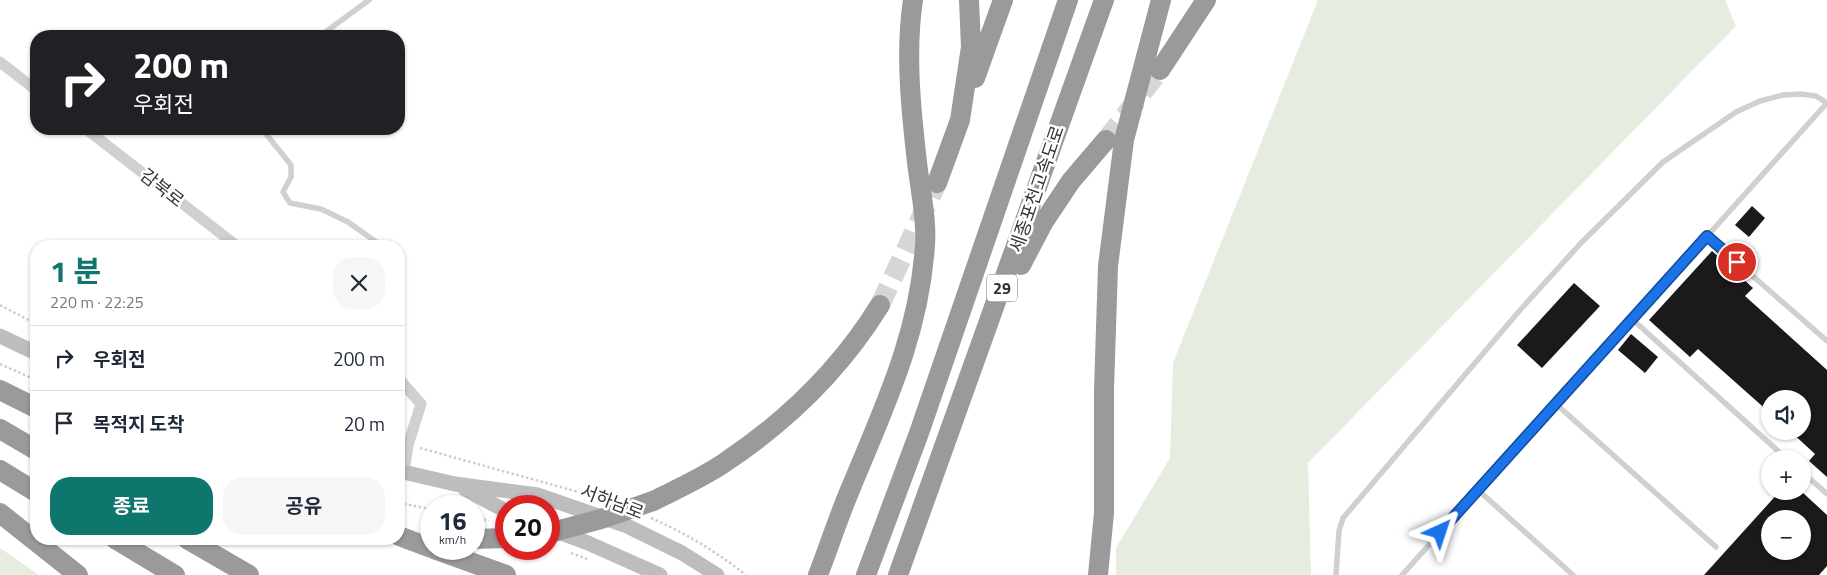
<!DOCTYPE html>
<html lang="ko">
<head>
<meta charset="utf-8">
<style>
	body { margin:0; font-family:"Titillium Web","Noto Sans KR",sans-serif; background:#f6f6f7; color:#1f2937; height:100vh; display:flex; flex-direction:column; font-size:19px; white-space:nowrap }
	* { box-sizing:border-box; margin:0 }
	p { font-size:16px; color:#747a83 }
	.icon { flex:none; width:28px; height:28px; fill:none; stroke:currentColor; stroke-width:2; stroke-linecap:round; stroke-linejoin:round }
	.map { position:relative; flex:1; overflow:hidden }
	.drawer { position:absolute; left:30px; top:240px; width:375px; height:305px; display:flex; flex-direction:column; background:#fff; border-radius:20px; box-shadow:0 1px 4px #0004 }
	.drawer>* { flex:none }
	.top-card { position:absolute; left:30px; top:30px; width:375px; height:105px; border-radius:20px; box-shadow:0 1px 4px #0004; background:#202124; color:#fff; overflow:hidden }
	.tools { position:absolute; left:1761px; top:390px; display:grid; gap:10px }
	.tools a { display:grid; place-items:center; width:50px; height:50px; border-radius:50%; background:#fff; box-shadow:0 1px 4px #0004; font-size:25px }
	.speed { position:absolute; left:420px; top:495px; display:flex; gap:10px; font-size:25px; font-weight:700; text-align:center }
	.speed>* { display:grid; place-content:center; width:65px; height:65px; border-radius:50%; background:#fff; box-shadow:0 1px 4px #0004; line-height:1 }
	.speed small { font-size:12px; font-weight:400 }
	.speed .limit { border:8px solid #d22; background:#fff; color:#111 }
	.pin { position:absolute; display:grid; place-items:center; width:42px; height:42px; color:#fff; margin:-21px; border:2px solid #fff; border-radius:50%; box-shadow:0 1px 5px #0007 }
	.me { position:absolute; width:55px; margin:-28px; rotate:42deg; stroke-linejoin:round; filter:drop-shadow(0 0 4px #0008) }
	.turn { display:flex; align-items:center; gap:18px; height:105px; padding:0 20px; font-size:22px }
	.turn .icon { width:65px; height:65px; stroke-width:2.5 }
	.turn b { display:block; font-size:35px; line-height:42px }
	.round { display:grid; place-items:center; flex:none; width:52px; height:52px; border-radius:20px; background:#f6f6f7 }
	.headline { display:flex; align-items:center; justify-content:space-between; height:85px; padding:0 20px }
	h1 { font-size:30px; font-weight:700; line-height:38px; color:#0f766e }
	.cta { display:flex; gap:10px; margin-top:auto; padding:10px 20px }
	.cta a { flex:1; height:58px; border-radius:20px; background:#0f766e; color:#fff; font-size:20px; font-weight:700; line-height:58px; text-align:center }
	.cta a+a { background:#f6f6f7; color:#1f2937 }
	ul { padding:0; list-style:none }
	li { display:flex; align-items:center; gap:15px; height:65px; padding:0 20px; border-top:1px solid #e0e1e3 }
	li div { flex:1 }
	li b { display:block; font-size:19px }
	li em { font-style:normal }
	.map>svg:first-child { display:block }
	.green { fill:#e6ecdf }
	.building { fill:#1a1a1a; fill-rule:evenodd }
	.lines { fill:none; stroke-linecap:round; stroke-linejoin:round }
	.highway-tunnel { stroke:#d6d6d6; stroke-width:20; stroke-dasharray:20 10; stroke-linecap:butt }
	.path { stroke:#cdcdcd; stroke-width:2.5; stroke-dasharray:2.5 2.5; stroke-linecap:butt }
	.lane { stroke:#d0d0d0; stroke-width:5.5 }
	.street { stroke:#d0d0d0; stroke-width:11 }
	.secondary { stroke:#bdbdbd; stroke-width:15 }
	.highway { stroke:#9a9a9a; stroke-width:20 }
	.highway-bridge { stroke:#9a9a9a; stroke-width:20 }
	.route-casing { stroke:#114b97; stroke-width:12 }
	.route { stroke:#1a73e8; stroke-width:9 }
	.labels { text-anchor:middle; stroke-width:5; stroke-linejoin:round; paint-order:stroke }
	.shield { fill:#fff; stroke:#707070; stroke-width:1 }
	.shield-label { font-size:16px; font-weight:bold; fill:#333 }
	.street-label { font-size:18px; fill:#333; stroke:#fff }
</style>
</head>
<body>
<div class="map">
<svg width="1827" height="575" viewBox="0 0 1827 575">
	<rect width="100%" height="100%" fill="#fff"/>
	<path class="green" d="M1318,0H1725L1736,26L1308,463L1311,575H1116V548L1170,458L1173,363Z
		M0,548L39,575H0Z"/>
	<path class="building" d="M1752,206L1765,218L1749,237L1735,225Z
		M1712,251L1753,288L1745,296L1827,370V477L1809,461L1815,454L1790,431H1802V399H1770V413L1698,349L1690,357L1649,320Z
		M1574,283L1600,306L1542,368L1517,345Z
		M1631,334L1658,357L1645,373L1618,350Z
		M1780,491H1801L1827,515V566L1819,575H1704ZM1770,519H1802V551H1770Z"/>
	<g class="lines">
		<path class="highway-tunnel" d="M1106,140L1160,70
			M880,305L937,183"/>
		<path class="path" d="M0,305L36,324
			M0,364L36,380
			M420,448L607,500
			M399,503L431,509
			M474,517L489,521
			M651,518C685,533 717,552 746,575
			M571,553L587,559"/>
		<path class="lane" d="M320,36L369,0
			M262,129L291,165V177L283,192L290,203L321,209L348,222L382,246
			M1707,236L1827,341
			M399,270L401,278L399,283
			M1632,319L1787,459
			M1556,404L1716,547
			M1802,472L1827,494
			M1478,490L1573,575
			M1336,575L1339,531L1343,518L1521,309L1581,243L1663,162L1736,112L1760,101L1783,95L1801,94L1816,96L1827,103
			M1402,575L1827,103"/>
		<path class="street" d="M0,62L36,90
			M86,129L237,246
			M399,379L421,404L408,445L404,473"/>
		<path class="secondary" d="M0,336L36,353
			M399,471L455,484L538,495L627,526L682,553L717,575
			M465,489L506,511
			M553,530L588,543L660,575"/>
		<path class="highway" d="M1160,70L1206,0
			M975,78L1003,0
			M937,183L960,120L971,47L969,0
			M1021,265L1043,223L1071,181L1106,140
			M0,390L36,408
			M0,429L36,450
			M0,470L36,492
			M653,501C677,489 702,478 724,463C787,421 840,370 880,305
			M0,513L78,575
			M399,536L431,548
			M115,539L175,575
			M187,539L249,575
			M474,539L506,538
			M434,549L506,575
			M818,575C829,547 838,518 850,490C884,407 919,336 925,245C927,217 920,190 917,162C911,110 905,52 913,0
			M866,575L919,433L1068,0
			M898,575L1104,0
			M1098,575L1104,513V390L1108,266L1124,140L1161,0"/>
		<path class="highway-bridge" d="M549,533L601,519L653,501"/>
	</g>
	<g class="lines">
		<defs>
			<path id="route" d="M1440,532L1707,236L1737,262"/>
		</defs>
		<use href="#route" class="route-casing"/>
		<use href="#route" class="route"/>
	</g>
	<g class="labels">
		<rect class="shield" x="987" y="274.5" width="30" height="27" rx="4"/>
		<g class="shield-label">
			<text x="1002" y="294">29</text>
		</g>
		<g class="street-label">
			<text transform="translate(162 188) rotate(38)" y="6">감북로</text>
			<text transform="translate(1037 189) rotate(-71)" y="6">세종포천고속도로</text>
			<text transform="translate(612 502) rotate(21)" y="6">서하남로</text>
		</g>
	</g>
</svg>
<div class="tools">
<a><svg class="icon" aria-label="sound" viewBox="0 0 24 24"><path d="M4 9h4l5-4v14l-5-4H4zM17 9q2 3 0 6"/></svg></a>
<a>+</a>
<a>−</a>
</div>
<div class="speed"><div>16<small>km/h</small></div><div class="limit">20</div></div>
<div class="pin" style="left:1737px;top:262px;background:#d93025"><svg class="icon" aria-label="arrive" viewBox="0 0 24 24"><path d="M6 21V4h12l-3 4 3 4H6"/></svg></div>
<svg class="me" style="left:1440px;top:532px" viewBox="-20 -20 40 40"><path d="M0-17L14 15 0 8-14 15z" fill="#1a73e8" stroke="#fff" stroke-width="4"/></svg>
<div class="top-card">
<div class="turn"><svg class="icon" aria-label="right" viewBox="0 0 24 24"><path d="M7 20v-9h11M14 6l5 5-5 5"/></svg><div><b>200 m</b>우회전</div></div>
</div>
<section class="drawer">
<div class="headline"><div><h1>1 분</h1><p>220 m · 22:25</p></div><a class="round"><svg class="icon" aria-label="close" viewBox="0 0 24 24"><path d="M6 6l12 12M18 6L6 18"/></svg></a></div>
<ul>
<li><svg class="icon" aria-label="right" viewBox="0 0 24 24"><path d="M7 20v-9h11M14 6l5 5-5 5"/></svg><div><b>우회전</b></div><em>200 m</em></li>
<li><svg class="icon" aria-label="arrive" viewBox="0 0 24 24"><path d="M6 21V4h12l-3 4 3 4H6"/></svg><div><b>목적지 도착</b></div><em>20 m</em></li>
</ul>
<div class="cta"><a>종료</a><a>공유</a></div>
</section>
</div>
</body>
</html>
